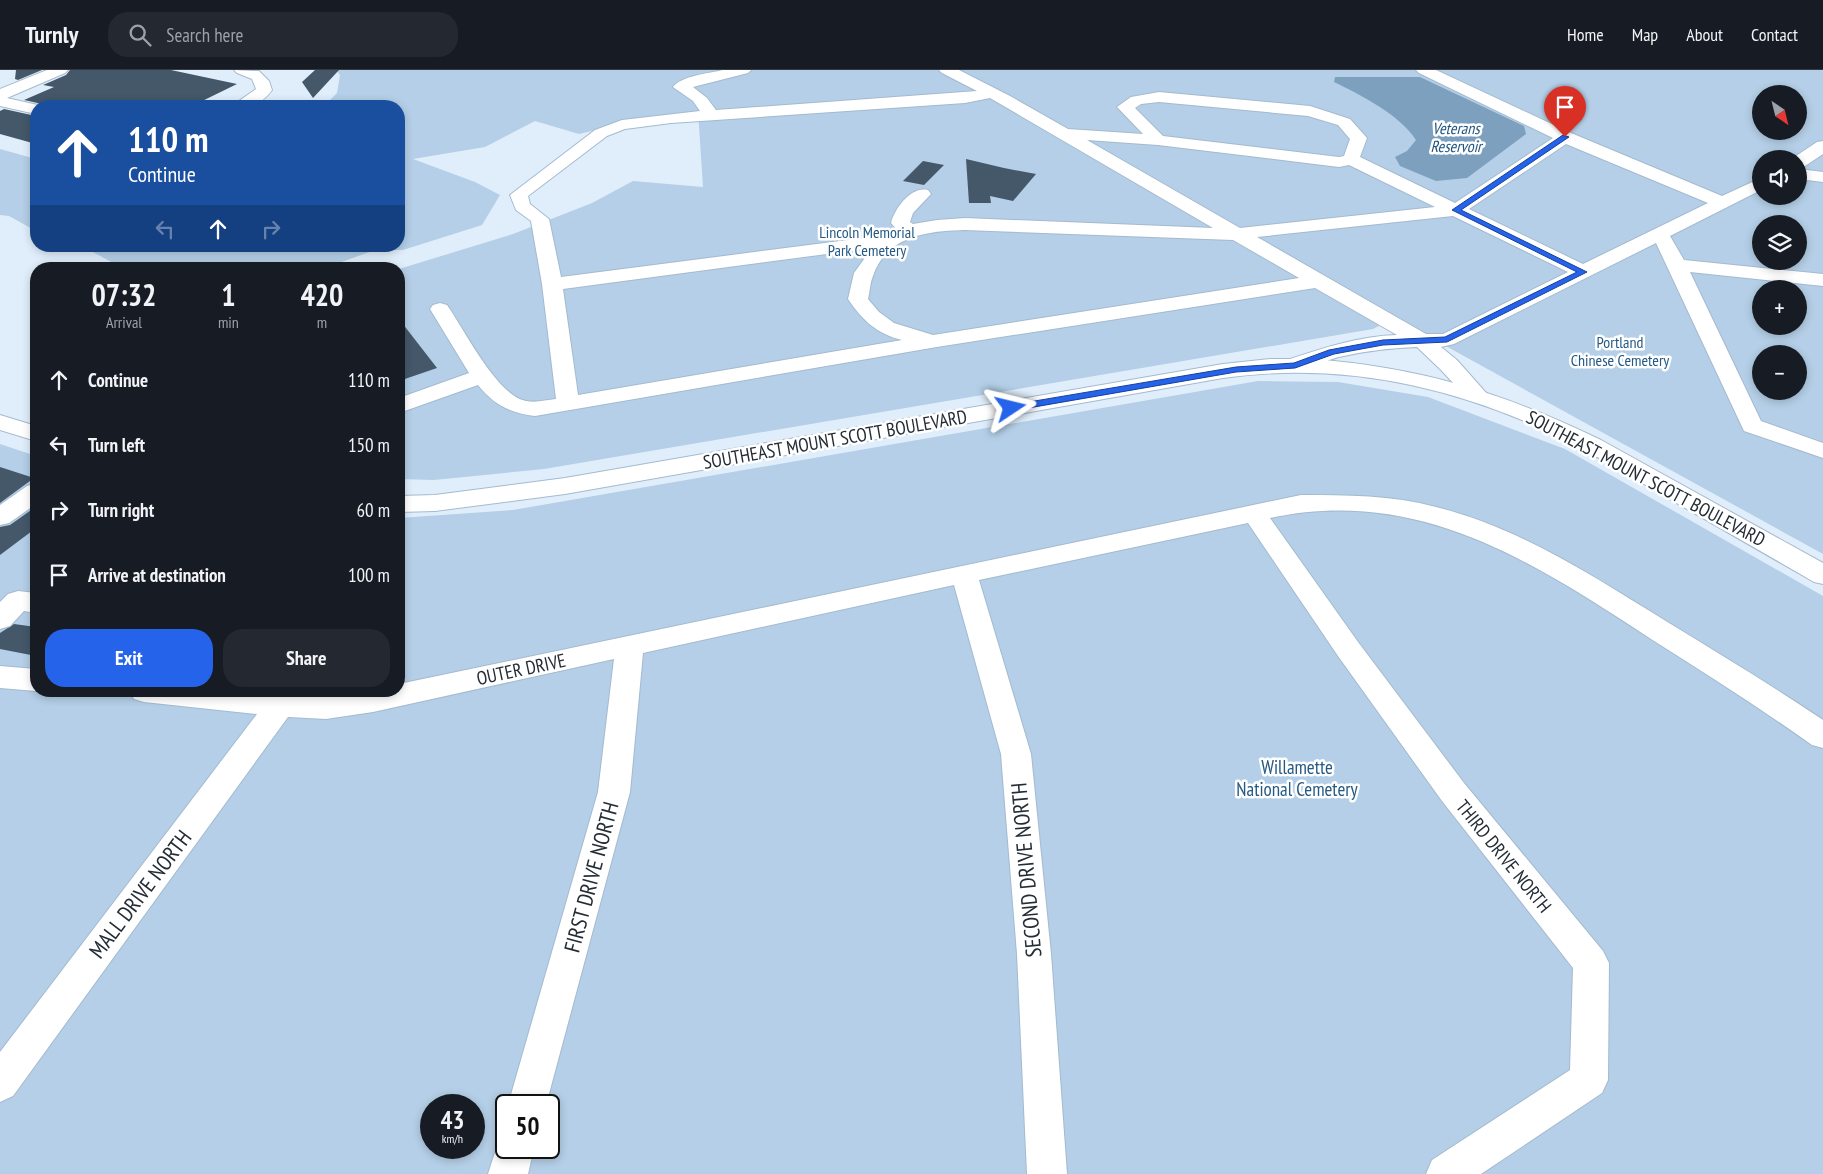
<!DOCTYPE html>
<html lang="en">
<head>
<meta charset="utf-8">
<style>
	body { margin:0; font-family:"PT Sans Narrow",sans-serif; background:#242831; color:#f1f3f6; height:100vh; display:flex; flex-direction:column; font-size:19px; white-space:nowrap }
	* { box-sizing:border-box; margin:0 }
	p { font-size:16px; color:#9ea1a6 }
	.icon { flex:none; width:28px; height:28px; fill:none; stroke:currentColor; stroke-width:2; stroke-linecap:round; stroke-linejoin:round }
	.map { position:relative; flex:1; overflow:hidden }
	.panel { position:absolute; left:30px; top:192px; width:375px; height:435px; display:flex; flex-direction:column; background:#171b24; border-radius:20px; box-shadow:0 2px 8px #0003 }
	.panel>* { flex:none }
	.guide { position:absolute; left:30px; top:30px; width:375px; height:152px; border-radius:20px; box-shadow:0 2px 8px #0003; background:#1a4fa0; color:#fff; overflow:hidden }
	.needle { width:32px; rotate:145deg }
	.controls { position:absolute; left:1752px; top:15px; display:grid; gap:10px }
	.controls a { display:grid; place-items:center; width:55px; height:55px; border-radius:50%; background:#171b24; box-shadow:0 2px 8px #0003; font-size:25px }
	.speed { position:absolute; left:420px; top:1024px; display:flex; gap:10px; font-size:25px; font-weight:700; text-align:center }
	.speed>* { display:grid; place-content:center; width:65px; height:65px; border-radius:50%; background:#171b24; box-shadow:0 2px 8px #0003; line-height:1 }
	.speed small { font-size:12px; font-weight:400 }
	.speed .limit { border:2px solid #111; border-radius:8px; background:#fff; color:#111 }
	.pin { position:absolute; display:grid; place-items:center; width:42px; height:42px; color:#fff; margin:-51px -21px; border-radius:50% 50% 50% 0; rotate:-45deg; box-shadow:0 0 5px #0007 }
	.pin .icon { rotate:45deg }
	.me { position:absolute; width:55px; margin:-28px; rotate:80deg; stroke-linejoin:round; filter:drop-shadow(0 0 4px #0008) }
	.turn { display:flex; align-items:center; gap:18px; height:105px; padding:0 15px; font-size:22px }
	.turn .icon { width:65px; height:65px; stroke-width:2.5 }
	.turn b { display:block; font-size:35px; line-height:42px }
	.lanes { display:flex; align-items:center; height:48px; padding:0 15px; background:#0003; justify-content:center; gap:25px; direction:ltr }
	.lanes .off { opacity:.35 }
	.eta { display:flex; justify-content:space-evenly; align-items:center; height:85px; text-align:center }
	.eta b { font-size:30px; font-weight:700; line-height:35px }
	.primary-button { display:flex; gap:10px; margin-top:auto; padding:10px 15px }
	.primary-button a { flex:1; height:58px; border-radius:20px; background:#2563eb; color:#fff; font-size:20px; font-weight:700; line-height:58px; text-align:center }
	.primary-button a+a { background:#242831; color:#f1f3f6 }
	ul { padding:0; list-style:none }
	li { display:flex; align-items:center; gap:15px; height:65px; padding:0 15px }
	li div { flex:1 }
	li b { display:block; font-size:19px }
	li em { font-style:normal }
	header { display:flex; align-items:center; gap:30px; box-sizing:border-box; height:70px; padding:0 25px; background:#171b24; border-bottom:1px solid #363941 }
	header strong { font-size:24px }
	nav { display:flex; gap:28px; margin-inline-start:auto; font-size:18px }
	.search { width:350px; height:45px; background:#242831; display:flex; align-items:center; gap:12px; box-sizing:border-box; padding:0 18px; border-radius:20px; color:#9ea1a6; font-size:19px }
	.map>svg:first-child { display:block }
	.green { fill:#b4cfe7; fill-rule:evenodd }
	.water { fill:#7da0bf }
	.building { fill:#44586a }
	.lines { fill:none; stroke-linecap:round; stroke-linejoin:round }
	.minor-casing { stroke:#a4bacf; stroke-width:2 }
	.major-casing { stroke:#a4bacf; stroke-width:2 }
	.minor { fill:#fff; fill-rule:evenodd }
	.major { fill:#fff; fill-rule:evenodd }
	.route { fill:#2563eb; stroke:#184099 }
	.labels { text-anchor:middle; stroke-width:5; stroke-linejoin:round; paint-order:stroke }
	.far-water-label { font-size:16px; font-style:italic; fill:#1f547f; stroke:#fff }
	.far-park-label { font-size:16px; fill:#245984; stroke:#fff }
	.street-label { font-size:19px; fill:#242d35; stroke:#fff }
	.park-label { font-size:19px; fill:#245984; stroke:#fff }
	.near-street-label { font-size:22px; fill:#242d35; stroke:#fff }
</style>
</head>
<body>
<header>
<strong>Turnly</strong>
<div class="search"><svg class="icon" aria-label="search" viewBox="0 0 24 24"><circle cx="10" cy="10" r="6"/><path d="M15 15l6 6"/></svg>Search here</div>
<nav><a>Home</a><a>Map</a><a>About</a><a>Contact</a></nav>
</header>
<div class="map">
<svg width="1823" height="1104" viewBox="0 0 1823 1104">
	<rect width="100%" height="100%" fill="#e0eefb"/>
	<path class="green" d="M336,0H1823V484L1395,248L1373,259L544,399L434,410L399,409V199L513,164L592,133L633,111L703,117L698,41L656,46L579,64L535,51L485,77L413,89L475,112L500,125L482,155L403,180H375L322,199H124L82,176H399V36H324L337,23L340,5ZM1761,24H1799V61H1761ZM1761,89H1799V126H1761ZM1761,154H1799V191H1761ZM1761,219H1799V256H1761ZM1761,284H1799V321H1761Z
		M0,79L36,89V161L9,146L0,145Z
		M1258,311L1338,312L1428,327L1565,379L1823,526V1104H0V374L36,386V621H399V448L513,440ZM431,1035H474V1078H431ZM506,1035H549V1078H506Z"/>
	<path class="water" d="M1335,7H1420L1524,56L1526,64L1467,108L1436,111L1400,96L1395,87L1407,81L1416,70C1400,45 1361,25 1334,12Z"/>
	<path class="building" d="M16,0H42L18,10L15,9Z
		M70,0H171L237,14L192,36H44L42,34L24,30L54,17L43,15L66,5Z
		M315,0H339L313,28L302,12Z
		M4,39L36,46V74L0,64V41Z
		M966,89L1004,98L1036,104L1013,131L990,126L991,133H969Z
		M923,91L944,95L924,115L903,111Z
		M399,249L437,298L399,311Z
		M0,397L34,408L0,433Z
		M34,438H36V458L0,485V457L10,455Z
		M14,554L36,557V586L0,579V563Z"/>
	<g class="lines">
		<defs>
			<path id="minor" d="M47,0H68L65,3L7,28L42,36H36V44L0,36V19Z
				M234,0L259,1L269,11L272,20C261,35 252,36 234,36L236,33L256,19L252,9L237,3Z
				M723,0H751L748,3L693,17L707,28L716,40L977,21L942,3L939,0H959L1010,26L1068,59L1143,64L1117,37L1131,27L1159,22L1310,36L1350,49L1367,68L1360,87L1455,133L1553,68L1419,3L1416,0H1436L1571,63L1722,126L1761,108V120L1670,166L1684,190L1823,204V216L1690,202L1761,351L1823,373V388L1744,361L1656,173L1454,274L1441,277L1457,290L1488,325L1485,330L1477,332L1469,330L1441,300L1417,277C1390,278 1365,281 1339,287C1322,291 1305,304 1287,300L1284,295L1287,290C1323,278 1359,266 1397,265L1315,218L937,277L535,346C510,343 494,335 478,315L399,343V328L469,303L430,239L433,235L440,233L447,235C464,259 497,326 526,331C536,333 546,330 556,329L542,214L531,151L516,140L510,125L595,60L622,50L700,41L693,31L673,17C681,6 710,3 723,0ZM990,28L1213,158L965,148L937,150L913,154L910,152L913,143L931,124L928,120C911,116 895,138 891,153L897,160L887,165L561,207L549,149L530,134L528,126L607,66L625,59L671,53L965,33ZM1159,32L1308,46L1338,55L1350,69L1344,86L1339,87L1163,66L1135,38L1141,34ZM1087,70L1158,75L1339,97L1349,95L1435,137L1240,158ZM1566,74L1708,133L1583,194L1469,139ZM1453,146L1568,202L1443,264H1426L1257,167ZM965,160L1233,170L1299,208L933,265L894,253L879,242L868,229C870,221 870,213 873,206C887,165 929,161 965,160ZM872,178L854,203L848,229C862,250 877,264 902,270L578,325L563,219Z
				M1823,71V84L1805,96L1799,97V89L1793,88L1817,72Z
				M1799,99L1823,102V112L1799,109Z
				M36,414V434L9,453L0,455V435L27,416Z
				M1301,425C1346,425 1392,425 1436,437C1521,458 1596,508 1669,553C1721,585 1773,616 1823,650V678L1812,675C1760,638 1705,603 1651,569C1533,492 1419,416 1270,448L1358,572L1464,713L1603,881L1609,893L1608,1010L1602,1023L1481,1104H1426L1432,1090L1570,1000L1573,898L1442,731L1338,586L1248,453L979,510L1031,684L1051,884L1067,1104H1027L1017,884L1001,684L954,515L643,583L630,722L546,1035H508L598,722L614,589L373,642L326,649L288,647L13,1026L0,1032V982L257,644L144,632L134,629L130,621H257L326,625L360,621H399V614Z
				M18,521L36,523V543L24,541L10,556L0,559V532L8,524Z
				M0,596L36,599V621L0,618Z
				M506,1062V1078H534L528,1104H488L501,1064Z"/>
			<path id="major" d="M1312,289C1419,297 1505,323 1601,370L1823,493V514L1814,512C1764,483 1715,455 1666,427C1627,404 1588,380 1547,361C1445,314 1335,292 1223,308L565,424L435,441L399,442V426L435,425L565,408L1223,294L1270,289Z
				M0,345L36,356V371L0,360Z"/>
		</defs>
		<use href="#minor" class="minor-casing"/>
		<use href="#major" class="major-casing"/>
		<use href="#minor" class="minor"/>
		<use href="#major" class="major"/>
	</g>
	<path class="route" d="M1563,65L1569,67L1461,140L1587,202L1447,272L1383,275L1334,284L1295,298L1236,302L1011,341L1006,338L1011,335L1236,297L1294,293L1329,280L1383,270L1445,267L1577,202L1452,140Z"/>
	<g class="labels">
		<g class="far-water-label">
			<text x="1456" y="64">Veterans<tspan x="1456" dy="18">Reservoir</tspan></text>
		</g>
		<g class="far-park-label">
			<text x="867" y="168">Lincoln Memorial<tspan x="867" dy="18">Park Cemetery</tspan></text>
			<text x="1620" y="278">Portland<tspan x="1620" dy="18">Chinese Cemetery</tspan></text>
		</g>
		<g class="street-label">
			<text transform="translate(835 369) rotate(-10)" y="7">SOUTHEAST MOUNT SCOTT BOULEVARD</text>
			<text transform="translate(1646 408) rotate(28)" y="7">SOUTHEAST MOUNT SCOTT BOULEVARD</text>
			<text transform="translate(521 599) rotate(-12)" y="7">OUTER DRIVE</text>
			<text transform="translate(1504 786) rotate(51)" y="7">THIRD DRIVE NORTH</text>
		</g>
		<g class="park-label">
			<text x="1297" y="704">Willamette<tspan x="1297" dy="22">National Cemetery</tspan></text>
		</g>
		<g class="near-street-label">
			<text transform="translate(1026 800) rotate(-95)" y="8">SECOND DRIVE NORTH</text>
			<text transform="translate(591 807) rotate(-75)" y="8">FIRST DRIVE NORTH</text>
			<text transform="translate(140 824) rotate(-53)" y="8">MALL DRIVE NORTH</text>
		</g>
	</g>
</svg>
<div class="controls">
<a><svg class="needle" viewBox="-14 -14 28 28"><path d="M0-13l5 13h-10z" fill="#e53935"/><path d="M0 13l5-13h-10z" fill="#9ea1a6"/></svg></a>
<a><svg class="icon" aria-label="sound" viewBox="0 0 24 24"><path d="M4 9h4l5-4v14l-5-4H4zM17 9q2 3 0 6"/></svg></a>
<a><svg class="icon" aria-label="layers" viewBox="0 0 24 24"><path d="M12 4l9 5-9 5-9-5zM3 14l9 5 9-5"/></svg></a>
<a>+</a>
<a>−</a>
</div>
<div class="speed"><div>43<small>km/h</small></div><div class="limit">50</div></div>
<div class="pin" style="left:1565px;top:67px;background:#d93025"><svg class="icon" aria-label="arrive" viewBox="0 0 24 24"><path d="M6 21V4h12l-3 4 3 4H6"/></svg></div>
<svg class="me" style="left:1011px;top:338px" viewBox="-20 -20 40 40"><path d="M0-17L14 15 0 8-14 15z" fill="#2563eb" stroke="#fff" stroke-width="4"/></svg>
<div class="guide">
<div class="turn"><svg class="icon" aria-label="ahead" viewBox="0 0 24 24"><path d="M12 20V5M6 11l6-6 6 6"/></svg><div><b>110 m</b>Continue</div></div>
<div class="lanes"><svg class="icon off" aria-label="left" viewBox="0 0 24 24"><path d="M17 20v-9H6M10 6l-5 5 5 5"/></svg><svg class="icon" aria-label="ahead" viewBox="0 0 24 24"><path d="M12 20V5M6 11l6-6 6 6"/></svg><svg class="icon off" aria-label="right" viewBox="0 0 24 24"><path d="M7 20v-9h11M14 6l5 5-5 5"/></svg></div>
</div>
<section class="panel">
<div class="eta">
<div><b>07:32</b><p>Arrival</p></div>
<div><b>1</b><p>min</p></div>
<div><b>420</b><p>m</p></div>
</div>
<ul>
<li><svg class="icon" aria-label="ahead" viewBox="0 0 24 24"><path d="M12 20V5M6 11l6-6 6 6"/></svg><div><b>Continue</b></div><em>110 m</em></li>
<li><svg class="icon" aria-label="left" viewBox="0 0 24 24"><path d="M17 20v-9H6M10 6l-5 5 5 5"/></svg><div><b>Turn left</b></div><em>150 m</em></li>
<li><svg class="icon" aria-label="right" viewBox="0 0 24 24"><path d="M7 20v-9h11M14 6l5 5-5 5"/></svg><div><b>Turn right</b></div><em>60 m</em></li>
<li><svg class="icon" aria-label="arrive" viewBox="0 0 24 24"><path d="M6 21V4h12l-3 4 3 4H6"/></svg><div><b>Arrive at destination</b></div><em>100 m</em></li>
</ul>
<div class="primary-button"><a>Exit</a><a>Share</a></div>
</section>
</div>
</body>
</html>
